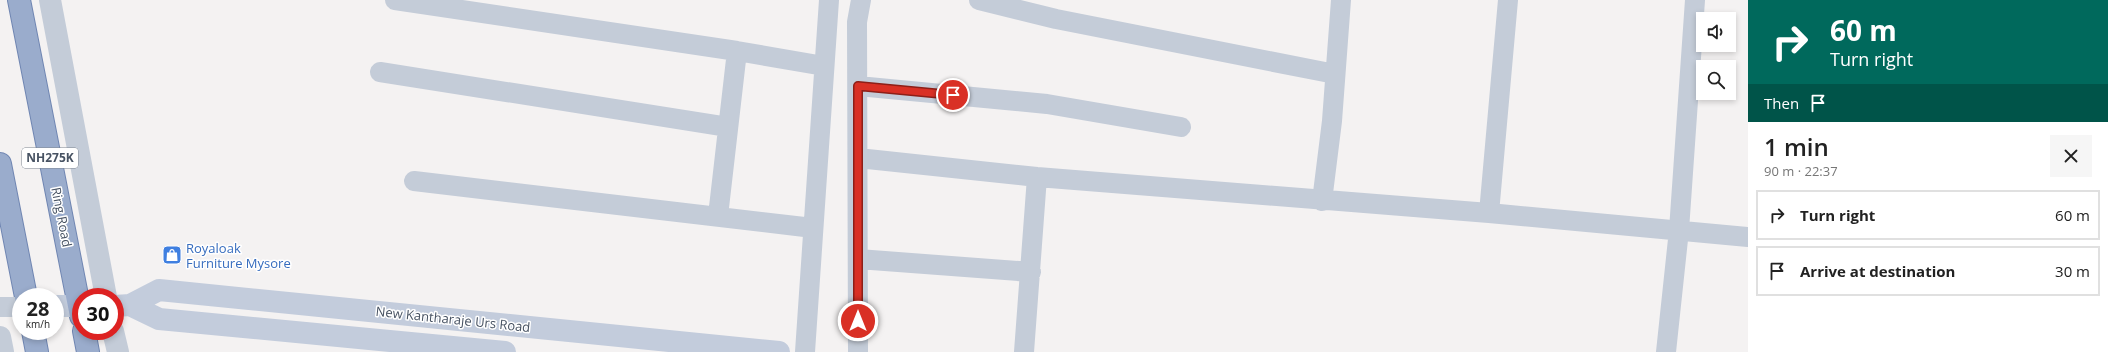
<!DOCTYPE html>
<html lang="en">
<head>
<meta charset="utf-8">
<style>
	body { margin:0; font-family:"Open Sans",sans-serif; background:#f6f6f6; color:#222; height:100vh; display:flex; flex-direction:column; font-size:15px; white-space:nowrap }
	* { box-sizing:border-box; margin:0 }
	p { font-size:13px; color:#767676 }
	.icon { flex:none; width:22px; height:22px; fill:none; stroke:currentColor; stroke-width:2; stroke-linecap:round; stroke-linejoin:round }
	.map { position:relative; flex:1; overflow:hidden }
	.panel { display:flex; flex-direction:column; background:#fff; width:360px }
	.panel>* { flex:none }
	.hud { background:#00695c; color:#fff; overflow:hidden }
	.buttons { position:absolute; left:1696px; top:12px; display:grid; gap:8px }
	.buttons a { display:grid; place-items:center; width:40px; height:40px; border-radius:0px; background:#fff; box-shadow:0 2px 6px #0003; font-size:20px }
	.speed { position:absolute; left:12px; top:288px; display:flex; gap:8px; font-size:20px; font-weight:700; text-align:center }
	.speed>* { display:grid; place-content:center; width:52px; height:52px; border-radius:50%; background:#fff; box-shadow:0 2px 6px #0003; line-height:1 }
	.speed small { font-size:10px; font-weight:400 }
	.speed .limit { border:6px solid #d22; background:#fff; color:#111 }
	.pin { position:absolute; display:grid; place-items:center; width:34px; height:34px; color:#fff; margin:-17px; border:2px solid #fff; border-radius:50%; box-shadow:0 1px 4px #0007 }
	.me { position:absolute; width:44px; margin:-22px; rotate:0deg; stroke-linejoin:round; filter:drop-shadow(0 0 3px #0008) }
	.turn { display:flex; align-items:center; gap:14px; height:84px; padding:0 16px; font-size:18px }
	.turn .icon { width:52px; height:52px; stroke-width:2.5 }
	.turn b { display:block; font-size:28px; line-height:34px }
	.then { display:flex; align-items:center; height:38px; padding:0 16px; background:#0003; gap:8px; font-size:15px }
	.round { display:grid; place-items:center; flex:none; width:42px; height:42px; border-radius:0px; background:#f6f6f6 }
	.overview { display:flex; align-items:center; justify-content:space-between; height:68px; padding:0 16px }
	h1 { font-size:24px; font-weight:600; line-height:30px }
	ul { padding:0; list-style:none }
	li { display:flex; align-items:center; gap:12px; height:50px; margin:0 8px 6px; padding:0 8px; border:2px solid #e0e0e0; border-radius:0px }
	li div { flex:1 }
	li b { display:block; font-size:15px }
	li em { font-style:normal }
	main { display:flex; flex:1; min-height:0 }
	.map>svg:first-child { display:block }
	.lines { fill:none; stroke-linecap:round; stroke-linejoin:round }
	.trunk-casing { stroke:#7086b2; stroke-width:24 }
	.minor { stroke:#c4ccd8; stroke-width:20 }
	.tertiary { stroke:#c4ccd8; stroke-width:22 }
	.secondary { stroke:#c3ccdc; stroke-width:22 }
	.trunk { stroke:#9aaccc; stroke-width:22 }
	.route-casing { stroke:#8d1f18; stroke-width:10 }
	.route { stroke:#d93025; stroke-width:7 }
	.labels { text-anchor:middle; stroke-width:3; stroke-linejoin:round; paint-order:stroke }
	.shield { fill:#fff; stroke:#7e8691; stroke-width:1 }
	.shield-label { font-size:12px; font-weight:bold; fill:#475262 }
	.street-label { font-size:13px; fill:#475262; stroke:#fff }
	.shop-label { font-size:13px; fill:#366cbe; stroke:#fff; text-anchor:start }
</style>
</head>
<body>
<main>
<div class="map">
<svg width="1748" height="352" viewBox="0 0 1748 352">
	<rect width="100%" height="100%" fill="#f4f2f2"/>
	<g class="lines">
		<defs>
			<path id="trunk" d="M19,0L81,316
				M0,164L26,297
				M33,331L37,352
				M84,331L88,352"/>
		</defs>
		<use href="#trunk" class="trunk-casing"/>
		<path class="minor" d="M395,0L737,51L824,66
			M979,0L1056,19L1335,74
			M380,72L728,127
			M858,86L1047,104L1181,127
			M858,158L1037,177L1489,213L1748,237
			M414,181L813,228
			M1322,201L1332,121L1341,0
			M1489,213L1508,0
			M718,216L737,51
			M858,259L1031,272
			M0,307H21
			M805,352L829,0
			M858,352L857,22L861,0
			M1024,352L1037,177
			M1666,352L1679,230L1695,0"/>
		<path class="tertiary" d="M50,0L106,297
			M113,331L118,352
			M0,337L3,352"/>
		<path class="secondary" d="M130,305L159,319L505,352
			M55,306H81
			M115,306L130,305L159,290L779,352"/>
		<use href="#trunk" class="trunk"/>
	</g>
	<g class="lines">
		<defs>
			<path id="route" d="M858,321V86L953,95"/>
		</defs>
		<use href="#route" class="route-casing"/>
		<use href="#route" class="route"/>
	</g>
	<defs>
		<symbol id="shop-square" viewBox="-11 -11 22 22"><rect x="-9" y="-9" width="18" height="18" rx="4" fill="#3f7fe0" stroke="#fff"/><path d="M-5-2.5h2.3a2.7 3.5 0 0 1 5.4 0H5L5.5 6h-11ZM-1.5-2.5h3a1.5 2.3 0 0 0-3 0Z" fill="#fff"/></symbol>
	</defs>
	<g fill-rule="evenodd">
		<use href="#shop-square" x="161" y="244" width="22" height="22"/>
	</g>
	<g class="labels">
		<rect class="shield" x="22" y="148" width="56" height="20" rx="3"/>
		<g class="shield-label">
			<text x="50" y="162">NH275K</text>
		</g>
		<g class="street-label">
			<text transform="translate(62 217) rotate(79)" y="5">Ring Road</text>
			<text transform="translate(453 319) rotate(6)" y="5">New Kantharaje Urs Road</text>
		</g>
		<g class="shop-label">
			<text x="186" y="253">Royaloak<tspan x="186" dy="15">Furniture Mysore</tspan></text>
		</g>
	</g>
</svg>
<div class="buttons">
<a><svg class="icon" aria-label="sound" viewBox="0 0 24 24"><path d="M4 9h4l5-4v14l-5-4H4zM17 9q2 3 0 6"/></svg></a>
<a><svg class="icon" aria-label="search" viewBox="0 0 24 24"><circle cx="10" cy="10" r="6"/><path d="M15 15l6 6"/></svg></a>
</div>
<div class="speed"><div>28<small>km/h</small></div><div class="limit">30</div></div>
<div class="pin" style="left:953px;top:95px;background:#d93025"><svg class="icon" aria-label="arrive" viewBox="0 0 24 24"><path d="M6 21V4h12l-3 4 3 4H6"/></svg></div>
<svg class="me" style="left:858px;top:321px" viewBox="-20 -20 40 40"><circle r="17" fill="#d93025" stroke="#fff" stroke-width="3"/><path d="M0-11L8 9 0 5-8 9z" fill="#fff"/></svg>
</div>
<section class="panel">
<div class="hud">
<div class="turn"><svg class="icon" aria-label="right" viewBox="0 0 24 24"><path d="M7 20v-9h11M14 6l5 5-5 5"/></svg><div><b>60 m</b>Turn right</div></div>
<div class="then">Then<svg class="icon" aria-label="arrive" viewBox="0 0 24 24"><path d="M6 21V4h12l-3 4 3 4H6"/></svg></div>
</div>
<div class="overview"><div><h1>1 min</h1><p>90 m · 22:37</p></div><a class="round"><svg class="icon" aria-label="close" viewBox="0 0 24 24"><path d="M6 6l12 12M18 6L6 18"/></svg></a></div>
<ul>
<li><svg class="icon" aria-label="right" viewBox="0 0 24 24"><path d="M7 20v-9h11M14 6l5 5-5 5"/></svg><div><b>Turn right</b></div><em>60 m</em></li>
<li><svg class="icon" aria-label="arrive" viewBox="0 0 24 24"><path d="M6 21V4h12l-3 4 3 4H6"/></svg><div><b>Arrive at destination</b></div><em>30 m</em></li>
</ul>
</section>
</main>
</body>
</html>
